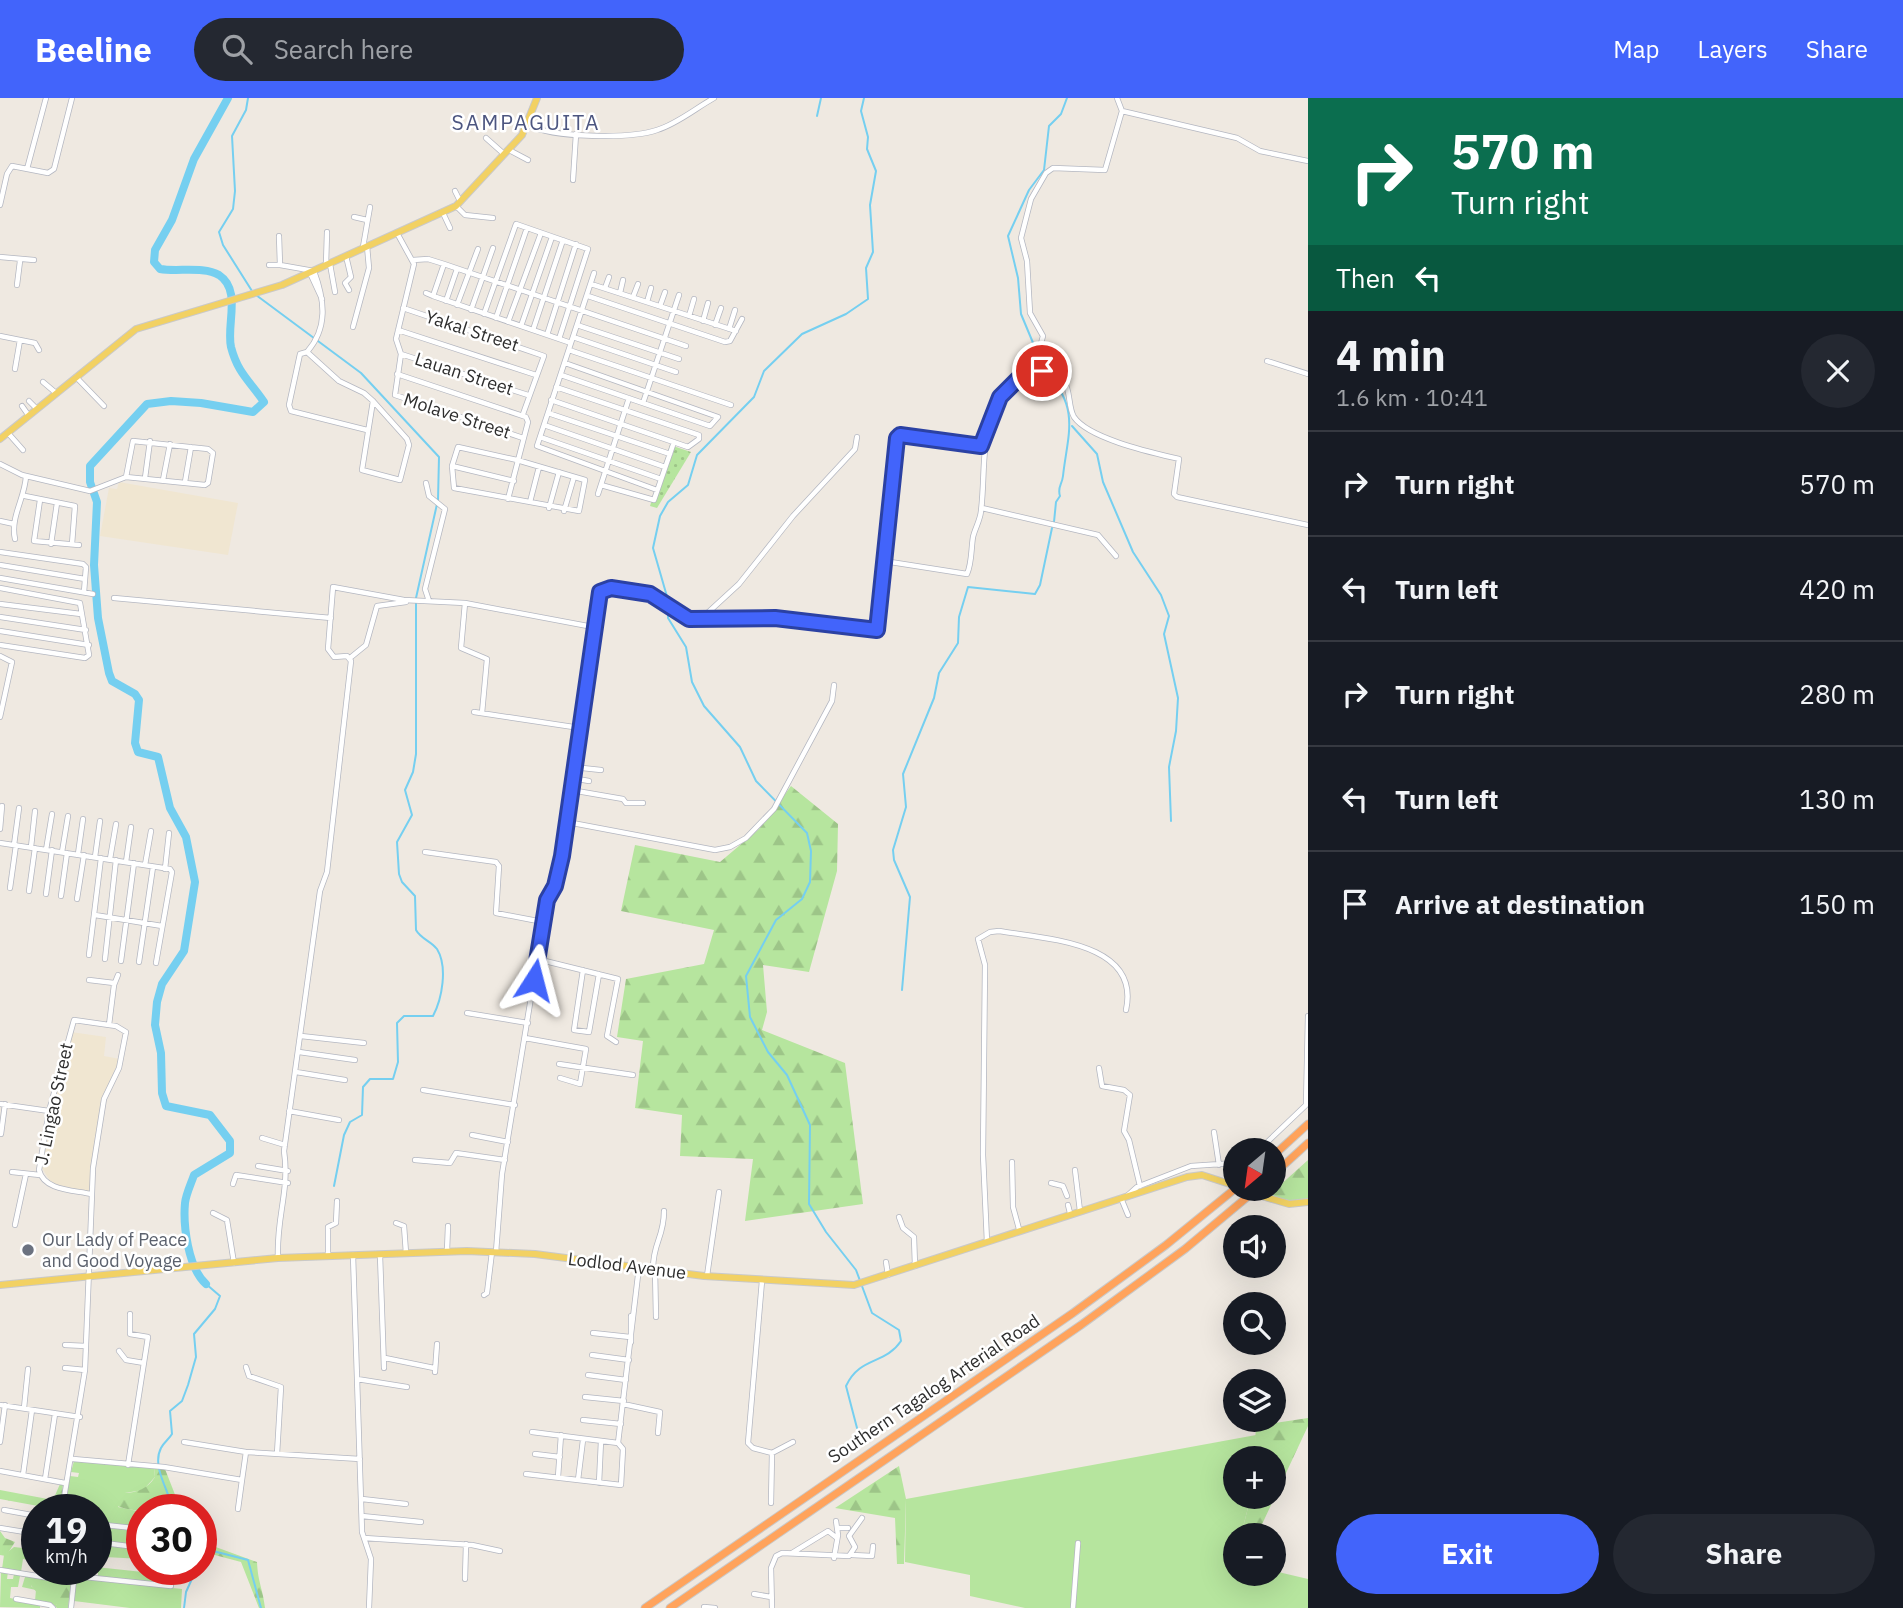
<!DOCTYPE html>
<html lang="en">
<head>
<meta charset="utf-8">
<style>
	body { margin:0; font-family:"IBM Plex Sans",sans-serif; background:#242831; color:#f1f3f6; height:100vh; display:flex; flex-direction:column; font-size:26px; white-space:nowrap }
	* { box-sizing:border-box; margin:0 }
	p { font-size:23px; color:#9ea1a6 }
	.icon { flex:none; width:38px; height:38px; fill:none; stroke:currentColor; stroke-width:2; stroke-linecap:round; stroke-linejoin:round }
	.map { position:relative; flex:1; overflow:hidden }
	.side { display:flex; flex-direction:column; background:#171b24; width:595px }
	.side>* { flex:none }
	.top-card { background:#0b6e4f; color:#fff; overflow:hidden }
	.needle { width:46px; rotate:209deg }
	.controls { position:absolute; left:1223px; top:1040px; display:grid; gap:14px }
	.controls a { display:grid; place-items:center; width:63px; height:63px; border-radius:50%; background:#171b24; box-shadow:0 7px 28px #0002; font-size:35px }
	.speed { position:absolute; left:21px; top:1396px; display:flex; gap:14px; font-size:35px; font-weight:700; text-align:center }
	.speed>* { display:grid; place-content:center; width:91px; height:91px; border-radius:50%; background:#171b24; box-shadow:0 7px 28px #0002; line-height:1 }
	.speed small { font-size:18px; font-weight:400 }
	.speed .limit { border:10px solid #d22; background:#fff; color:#111 }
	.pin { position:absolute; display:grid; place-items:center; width:60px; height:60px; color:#fff; margin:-30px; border:4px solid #fff; border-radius:50%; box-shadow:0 2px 7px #0007 }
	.me { position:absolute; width:77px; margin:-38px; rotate:9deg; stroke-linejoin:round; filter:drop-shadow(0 0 5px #0008) }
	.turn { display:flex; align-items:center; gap:24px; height:147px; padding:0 28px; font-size:32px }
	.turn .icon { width:91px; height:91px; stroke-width:2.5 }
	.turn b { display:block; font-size:49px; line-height:60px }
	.then { display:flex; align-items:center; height:66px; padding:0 28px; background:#0003; gap:14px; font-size:26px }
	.round { display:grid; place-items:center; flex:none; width:74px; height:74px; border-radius:37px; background:#242831 }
	.headline { display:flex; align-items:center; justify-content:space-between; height:119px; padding:0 28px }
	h1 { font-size:42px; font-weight:700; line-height:52px }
	.cta { display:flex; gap:14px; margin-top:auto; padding:14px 28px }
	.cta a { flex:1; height:80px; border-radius:42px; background:#4264fb; color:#fff; font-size:28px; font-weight:700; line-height:80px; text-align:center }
	.cta a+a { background:#242831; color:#f1f3f6 }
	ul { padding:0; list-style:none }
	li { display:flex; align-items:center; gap:21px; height:105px; padding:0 28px; border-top:2px solid #363941 }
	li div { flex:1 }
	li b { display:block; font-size:26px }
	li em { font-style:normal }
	header { display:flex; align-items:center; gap:42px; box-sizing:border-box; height:98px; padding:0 35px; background:#4264fb; color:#fff }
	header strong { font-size:33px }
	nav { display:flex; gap:38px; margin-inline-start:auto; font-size:24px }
	.search { width:490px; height:63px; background:#242831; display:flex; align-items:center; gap:18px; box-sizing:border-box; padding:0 24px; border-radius:38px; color:#9ea1a6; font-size:26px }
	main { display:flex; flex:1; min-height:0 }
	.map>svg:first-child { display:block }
	.education { fill:#f0e6d1 }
	.grass { fill:#b6e59e }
	.forest { fill:url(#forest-firs) }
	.park { fill:url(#park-dots) }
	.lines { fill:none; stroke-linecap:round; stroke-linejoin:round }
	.stream { stroke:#75cff0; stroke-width:2 }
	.river { stroke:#75cff0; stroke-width:8 }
	.minor-casing { stroke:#b4b7c1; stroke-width:6 }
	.major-casing { stroke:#c9c9c9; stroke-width:8 }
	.highway-casing { stroke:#c9c9c9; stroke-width:9 }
	.minor { stroke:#fff; stroke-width:4.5 }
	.major { stroke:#f2d163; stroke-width:6 }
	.highway { stroke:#ffa35c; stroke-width:7 }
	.major-bridge-casing { stroke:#c9c9c9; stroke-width:8; stroke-linecap:butt }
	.major-bridge { stroke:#f2d163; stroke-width:6 }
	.route-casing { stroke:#2b41a3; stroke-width:18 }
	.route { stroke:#4264fb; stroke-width:12 }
	.worship-dot { fill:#6b7280; stroke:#fff; stroke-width:2.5 }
	.labels { text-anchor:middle; stroke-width:5; stroke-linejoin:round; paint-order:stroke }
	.street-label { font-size:18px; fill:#2e2e2e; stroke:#fff }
	.worship-label { font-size:18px; fill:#5b616d; stroke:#fff; text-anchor:start }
	.quarter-label { font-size:21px; letter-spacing:2px; fill:#4d5680; stroke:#fff }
</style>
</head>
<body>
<header>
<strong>Beeline</strong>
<div class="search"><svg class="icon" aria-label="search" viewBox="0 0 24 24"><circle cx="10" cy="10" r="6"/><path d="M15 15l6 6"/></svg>Search here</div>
<nav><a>Map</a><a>Layers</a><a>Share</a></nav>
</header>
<main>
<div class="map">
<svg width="1308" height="1510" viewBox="0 0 1308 1510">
	<defs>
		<pattern id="forest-firs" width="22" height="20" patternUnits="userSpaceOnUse" patternTransform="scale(1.75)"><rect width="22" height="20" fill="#b6e59e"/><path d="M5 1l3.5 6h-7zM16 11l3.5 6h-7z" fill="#9dc588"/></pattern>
		<pattern id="park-dots" width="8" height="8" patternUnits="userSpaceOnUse" patternTransform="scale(1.75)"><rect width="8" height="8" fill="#b6e59e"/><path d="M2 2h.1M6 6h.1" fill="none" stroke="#9dc588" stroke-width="1.8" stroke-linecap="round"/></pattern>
	</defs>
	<rect width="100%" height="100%" fill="#efe9e1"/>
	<path class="education" d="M119,384L238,405L228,457L100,438L109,390L117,391Z
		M71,934L106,939L104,958L120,961L102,1001L89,1094L52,1086L42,1070L55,994Z"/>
	<path class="grass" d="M1256,1337L1254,1360H1236V1398H1251L1241,1437H1236V1475L1274,1473L1308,1481V1510H1025L970,1498V1477L905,1464L906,1401Z
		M74,1363L154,1370L155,1379L143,1392L119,1396L118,1409L142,1414V1430L96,1425V1412H64L70,1378L78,1379L79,1375L71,1374Z
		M97,1429L142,1433V1461L105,1459L107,1446L131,1450L132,1446L97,1443L100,1434Z
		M14,1449L31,1451L29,1462L23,1461L21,1474L2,1471L4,1457Z
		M96,1469L171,1477L170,1487L98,1480V1475L92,1474L91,1479L77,1477V1472Z
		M1,1473L8,1474L7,1481H13L14,1476L36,1479L31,1488L57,1507V1510L53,1506L35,1503L36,1492L22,1489L25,1479L20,1478L18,1489H11L10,1500L40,1506V1510L0,1509Z
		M76,1479L182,1491L181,1510H130L74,1503Z"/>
	<path class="forest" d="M791,688L838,726L837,773L809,874L763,867L767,914L762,932L845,965L863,1106L745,1123L753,1061L680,1058L682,1017L635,1010L643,943L617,939L626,881L704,866L714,832L621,813L635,747L720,764L759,731Z
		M1308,1062V1106L1268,1098Z
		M1308,1320V1328L1257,1437H1241L1251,1398H1274V1360H1254L1256,1328Z
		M899,1368L906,1401L904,1466H897L895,1420L835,1410Z
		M154,1370L165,1371L181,1412C160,1412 122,1417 108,1402L115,1394C131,1397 146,1393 155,1379Z
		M60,1386H63L60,1412L0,1401V1392L53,1402Z
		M0,1433L5,1440L15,1444L6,1458L0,1457Z
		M201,1435L213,1448L257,1464C258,1485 263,1491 265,1510H259L241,1464L211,1456L201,1465Z
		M36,1479L71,1485L68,1510H57V1507L42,1501L30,1486Z"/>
	<path class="park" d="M670,347L691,354L657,410L650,408Z"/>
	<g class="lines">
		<path class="stream" d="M248,0L246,12L232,38L235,93L233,111L219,134L223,147L252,193
			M817,18L821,0
			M256,197L361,275L439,359L438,402
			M1036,252L1021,216L1018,180L1008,138L1029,92L1044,72L1049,28L1061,16L1067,0
			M1038,257L1044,271
			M1047,276C1081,310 1067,339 1063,378C1062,387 1057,389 1060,398L1056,404L1054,424
			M1072,328L1097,356L1103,384L1133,454L1161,497L1169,518L1164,536L1178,600L1176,633L1169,669L1171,723
			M416,500L437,406
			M902,892L910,799L894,762L893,752L906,709L903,676L934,600L939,575L958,545L959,519L968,489L1035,496L1040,487L1052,430
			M334,1088L344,1037L350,1024L362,1017L363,989L370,981H393L398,964L397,925L404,918H433C442,901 448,869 437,851C431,843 421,841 416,832L415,798L402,784L399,776L397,744L412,717L405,692L413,674L416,656V505
			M857,1330L846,1288C860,1258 885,1267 901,1243L899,1232L872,1215L856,1172L826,1134L809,1106L810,1027L787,977L768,954L750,919L746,878L776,822L802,801L810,784L811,753L807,735L756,683L740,649L704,608L692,584L686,549L668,520V502L653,450L660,418L668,404L688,387L697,357L754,299L764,273L802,236L846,216L868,201L866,170L873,154L870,107L876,73L867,51L868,39L861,13L864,0
			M173,1412C170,1394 151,1369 161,1350C164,1344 169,1341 172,1336L170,1313L182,1303L188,1287L196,1259L194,1236L215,1211L220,1198L206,1186
			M201,1439L213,1453L248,1462L261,1510
			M201,1461L211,1453
			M184,1510L186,1494L196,1472"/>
		<path class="river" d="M206,1186C188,1170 183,1127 185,1105C186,1096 191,1086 194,1077L230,1055V1043L210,1017L166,1008L162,995L161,955L155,927L157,904L162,886L184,853L195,784L186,739L170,710L158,659L138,654L135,645L139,602L135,596L112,583L109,575L98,520L94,467L97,404L90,384V368L147,306L171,303L201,305L253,314L264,304C250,283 238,276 231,249C226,227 242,192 219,177C204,168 177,174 160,171L154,164L155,152L172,122L194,61L228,0"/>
		<defs>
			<path id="minor" d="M1117,0L1122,13
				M528,27C553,40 631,41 657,32C677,26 696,10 714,0
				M486,40L504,56
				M509,52L528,62
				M27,71L46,0
				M573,82L576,36
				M455,93L460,103
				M0,107L7,76L12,68L48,75L54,71L72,0
				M456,108L465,117L493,120
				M443,115L450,130
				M354,119L367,122
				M397,135L414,166L396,241L401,256L395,297L523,340
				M279,138L280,167L314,173C325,203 328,230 307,254
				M363,149L370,109
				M346,158L351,179L345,185L349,192
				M0,159L34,162
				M413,162L428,161L444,166L686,248
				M330,166L335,194
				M444,166L433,198L571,245
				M269,167H280
				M326,167L327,134
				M310,175L322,201
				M594,175L537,348L657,392
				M591,186L736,233
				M17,187L20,163
				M605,190L609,179
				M426,195L433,198
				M620,195L623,182
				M588,198L725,244L730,243L742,221
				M633,199L638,186
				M446,203L457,171
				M647,204L651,190
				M457,207L478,151
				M660,208L665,194
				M403,210L544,258L523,316
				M471,212L493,150
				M484,216L516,126L588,151L559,241
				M689,218L694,201
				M496,220L527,130
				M703,223L708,205
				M508,224L541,135
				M577,227L679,261
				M715,227L721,210
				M521,228L552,139
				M353,229L369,170L367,148
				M729,231L735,212
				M398,232L536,277
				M533,232L563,142
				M547,237L576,146
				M0,238L35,245L39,252
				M573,239L676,274
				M569,252L731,307
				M401,256L528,297
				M1267,263L1308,276
				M15,271L20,242
				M397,276L526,319L528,324L508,401
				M1023,276L1040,249L1043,238L1030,215L1027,163L1021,140L1031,101L1046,75L1053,70L1105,72L1122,13L1237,40L1260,53L1308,63
				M561,277L710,328L718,319L565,265
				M76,279L104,308
				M43,284L56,295
				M551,302L688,349L699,341V337L556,289
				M29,303L37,311
				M643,305L679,197
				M22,308L29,318
				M548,315L670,356
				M544,327L665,369
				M367,332L291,313L289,307L300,256L307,254L339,283L364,295L373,303L407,341L409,347L400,382L362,372L373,303
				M8,335L23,352
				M540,339L661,381
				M458,349L517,362L585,382L579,413L454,390L452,368Z
				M0,366L22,377L90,393L126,379L205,387L208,385L213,355L208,351L133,343L126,379
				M452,368L514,383
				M145,380L150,343
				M163,382L170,346
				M185,384L191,349
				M426,385L429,398L445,411L425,491L429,503
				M601,387L654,402L674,344
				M598,396L629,300
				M25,398L75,408L72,446
				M40,402L34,443L79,447
				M530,404L539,369
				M549,410L559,374
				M982,410L1098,437L1116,458
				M564,413L574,379
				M0,423L14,426
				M15,441C10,419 25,400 26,378
				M51,446L57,405
				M0,454L83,466L86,469L84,494
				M884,463L967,476C972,465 971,451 973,439C975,430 980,423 981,413C987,363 976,322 1016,283C1030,269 1048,272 1064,283C1071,294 1068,309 1074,319C1089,341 1154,355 1179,361L1174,396L1177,399L1308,427
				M0,467L85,481
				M0,480L93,496
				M0,490L80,505L89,557L85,560L0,547
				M114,500L331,520
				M465,505L461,550L487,561L482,615
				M0,506L81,516
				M0,519L86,532
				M702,520L739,486L793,418L855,351L857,339
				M0,533L89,547
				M0,558L12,564L0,619
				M350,560L366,547L377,508L406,504
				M474,614L580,630
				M573,669L601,672
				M572,680L589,683
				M571,692L623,701L626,705H643
				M567,724L715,752L730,749L746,740L774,711L832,603L834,587
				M0,731L2,708
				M0,745L170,771L172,774L156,865
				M14,747L19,710
				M31,749L35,713
				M46,752L52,716
				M62,754L68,718
				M425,754L496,764L499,768L496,815L543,824
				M78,756L83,721
				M95,759L100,723
				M110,761L116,726
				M126,764L131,729
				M145,767L151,733
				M165,771L169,735
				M10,790L16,747
				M29,793L35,750
				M46,796L52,752
				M61,798L67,755
				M77,801L84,757
				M95,817L162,828
				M89,857L101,760
				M105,861L116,762
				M537,861L618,881L607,938L616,944
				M121,863L134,765
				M139,864L153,769
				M583,872L574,932L589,934L599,876
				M89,882L114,885
				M467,915L528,925
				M109,927L114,887L118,877
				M301,938L364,945
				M525,940L586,951L580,986L560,980
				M299,954L355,962
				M559,966L633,977
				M1099,970L1102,988L1124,992L1130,997L1124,1033L1129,1042L1140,1088
				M296,974L345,982
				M423,992L515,1007
				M0,1006L49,1013
				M289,1013L339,1022
				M1214,1034L1219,1067
				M1,1036L5,1006
				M472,1037L508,1044
				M262,1040L285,1047
				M1259,1052L1306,1007L1308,918
				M415,1062L450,1065L456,1055L505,1062
				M1012,1064L1013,1109L1019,1131
				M258,1068L288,1073
				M1075,1072L1080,1113
				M12,1074L40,1077
				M1051,1085L1063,1088L1067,1098
				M233,1086L236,1077L288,1085
				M1127,1098L1137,1089L1191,1068L1236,1065
				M1121,1100L1128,1117
				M1068,1107L1070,1115
				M213,1115L227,1122L234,1165
				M899,1119L903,1130L914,1139L915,1168
				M396,1125L404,1128L406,1155
				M15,1127L26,1076
				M987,1144L983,1057L985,867L978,841L990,834L999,833C1046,841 1141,844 1126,912
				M447,1153L448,1128
				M496,1154L502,1076L547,802L555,788L562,758L597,498L603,491L611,490L650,496L689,521L775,520L874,533L878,529L897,340L900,337L976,349L984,346
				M328,1157V1129L336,1125L337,1103
				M353,1157L362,1434L371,1461L369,1510
				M380,1157L384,1270
				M278,1160C276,1119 290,1093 284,1053L320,793L327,774L351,563L347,558L334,559L328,551L333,489L404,502L465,505L593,529
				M886,1164L888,1177
				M653,1171C653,1144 664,1140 664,1113
				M655,1171L656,1219
				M707,1178L719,1094
				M762,1183L748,1345L753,1350L772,1355L771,1405
				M484,1197L487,1195L492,1154
				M593,1235L630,1239
				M631,1244V1218
				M65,1247L86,1248
				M119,1253L126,1262L144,1265
				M592,1257L629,1262
				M385,1260L434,1270
				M246,1269L249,1278L281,1289L277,1356
				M65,1270L85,1272
				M435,1274L437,1246
				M588,1277L626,1282
				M357,1281L407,1289
				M585,1299L624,1303
				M623,1306L660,1314L658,1335
				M0,1307L80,1319
				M24,1310L28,1271
				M583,1322L621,1326
				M532,1334L618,1345
				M0,1344L5,1307
				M184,1344L246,1354
				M772,1355L793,1344
				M535,1356L560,1359
				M73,1361L164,1369L242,1382L246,1354L360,1361
				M128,1367L148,1239L130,1236V1216
				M0,1373L65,1385
				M526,1376L621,1387L623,1351L618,1345L639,1169
				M23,1377L32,1312
				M558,1379L561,1337
				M45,1381L55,1316
				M578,1382L583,1342
				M599,1385L601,1343
				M362,1401L406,1406
				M238,1411L242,1382
				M4,1412L37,1418
				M62,1412L85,1272L93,1070L104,1001L119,970L126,934L116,928L74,922L49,1013L39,1072C44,1093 74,1092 91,1096
				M362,1418L421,1424
				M96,1426L142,1431
				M0,1430L37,1436
				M837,1430H848
				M364,1440L472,1447L500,1453
				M96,1444L128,1448
				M792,1455L828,1433L837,1440
				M852,1457L872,1458L873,1448
				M834,1460L838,1437L836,1423
				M0,1472L74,1484
				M75,1478L171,1488
				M465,1481L466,1446
				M754,1496L771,1499
				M16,1501L50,1507L53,1510
				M704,1509L715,1510
				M71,1510L75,1472
				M772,1510L771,1470L776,1458L782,1455L849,1458L855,1449L849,1438L862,1420
				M1073,1510L1078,1445"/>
			<path id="major" d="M0,341L136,231L282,187L456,108L522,37L537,0
				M1265,1099L1289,1106L1308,1104
				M0,1187L278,1160L467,1153L535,1156L704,1178L854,1187L1187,1079L1202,1077L1236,1088"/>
			<path id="highway" d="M1274,1057L1308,1026
				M1274,1076L1308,1045
				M645,1510L1073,1215L1166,1147L1236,1090
				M670,1510L1081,1227L1185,1151L1258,1090"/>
		</defs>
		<use href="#minor" class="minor-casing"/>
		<use href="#major" class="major-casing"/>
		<use href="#highway" class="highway-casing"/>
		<use href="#minor" class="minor"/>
		<use href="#major" class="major"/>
		<use href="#highway" class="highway"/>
		<defs>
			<path id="major-bridge" d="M1242,1090L1265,1099"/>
		</defs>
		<use href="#major-bridge" class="major-bridge-casing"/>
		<use href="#major-bridge" class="major-bridge"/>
	</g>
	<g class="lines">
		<defs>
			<path id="route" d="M534,882L547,802L555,788L562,758L600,494L611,490L650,496L689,521L775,520L877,532L897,340L900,337L981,348L1000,299L1023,276L1042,273"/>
		</defs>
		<use href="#route" class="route-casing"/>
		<use href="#route" class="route"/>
	</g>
	<circle class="worship-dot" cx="28" cy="1152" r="7"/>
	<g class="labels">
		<g class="street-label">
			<text transform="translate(472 233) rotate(18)" y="6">Yakal Street</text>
			<text transform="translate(464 276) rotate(18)" y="6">Lauan Street</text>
			<text transform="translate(457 318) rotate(18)" y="6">Molave Street</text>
			<text transform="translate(54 1006) rotate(-78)" y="6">J. Lingao Street</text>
			<text transform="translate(627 1168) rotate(7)" y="6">Lodlod Avenue</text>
			<text transform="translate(934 1291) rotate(-34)" y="6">Southern Tagalog Arterial Road</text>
		</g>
		<g class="worship-label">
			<text x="42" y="1148">Our Lady of Peace<tspan x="42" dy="21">and Good Voyage</tspan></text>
		</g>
		<g class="quarter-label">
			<text x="526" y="32">SAMPAGUITA</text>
		</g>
	</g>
</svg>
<div class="controls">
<a><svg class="needle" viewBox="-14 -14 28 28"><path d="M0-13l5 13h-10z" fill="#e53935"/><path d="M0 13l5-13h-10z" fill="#9ea1a6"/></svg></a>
<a><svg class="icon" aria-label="sound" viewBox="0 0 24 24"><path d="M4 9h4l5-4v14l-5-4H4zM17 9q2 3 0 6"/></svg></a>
<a><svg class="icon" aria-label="search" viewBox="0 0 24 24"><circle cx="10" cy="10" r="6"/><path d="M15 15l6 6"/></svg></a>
<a><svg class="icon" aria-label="layers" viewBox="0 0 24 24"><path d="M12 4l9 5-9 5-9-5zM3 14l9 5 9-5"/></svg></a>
<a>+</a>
<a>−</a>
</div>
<div class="speed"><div>19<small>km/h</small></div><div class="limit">30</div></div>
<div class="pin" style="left:1042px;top:273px;background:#d93025"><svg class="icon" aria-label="arrive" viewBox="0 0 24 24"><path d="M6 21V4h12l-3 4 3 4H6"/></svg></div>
<svg class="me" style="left:534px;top:882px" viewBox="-20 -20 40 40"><path d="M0-17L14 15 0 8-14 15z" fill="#4264fb" stroke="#fff" stroke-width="4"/></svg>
</div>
<section class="side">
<div class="top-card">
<div class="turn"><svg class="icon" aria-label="right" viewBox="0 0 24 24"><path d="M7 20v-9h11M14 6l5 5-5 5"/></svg><div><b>570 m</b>Turn right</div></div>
<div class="then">Then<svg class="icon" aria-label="left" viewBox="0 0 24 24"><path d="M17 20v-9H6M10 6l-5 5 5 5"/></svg></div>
</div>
<div class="headline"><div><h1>4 min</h1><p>1.6 km · 10:41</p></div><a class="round"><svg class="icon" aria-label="close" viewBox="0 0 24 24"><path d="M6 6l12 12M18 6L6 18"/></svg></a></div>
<ul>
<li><svg class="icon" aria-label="right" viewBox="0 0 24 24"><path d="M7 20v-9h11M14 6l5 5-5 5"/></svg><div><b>Turn right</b></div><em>570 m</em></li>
<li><svg class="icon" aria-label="left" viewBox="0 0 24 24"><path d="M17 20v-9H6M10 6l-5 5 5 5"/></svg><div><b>Turn left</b></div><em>420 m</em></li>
<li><svg class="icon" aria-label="right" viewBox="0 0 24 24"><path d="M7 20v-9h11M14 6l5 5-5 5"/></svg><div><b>Turn right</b></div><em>280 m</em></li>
<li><svg class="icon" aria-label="left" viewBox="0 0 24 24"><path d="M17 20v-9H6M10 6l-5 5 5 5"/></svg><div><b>Turn left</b></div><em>130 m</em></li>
<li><svg class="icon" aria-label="arrive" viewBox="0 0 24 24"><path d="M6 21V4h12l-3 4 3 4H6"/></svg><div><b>Arrive at destination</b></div><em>150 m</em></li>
</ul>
<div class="cta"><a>Exit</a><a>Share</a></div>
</section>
</main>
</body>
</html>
